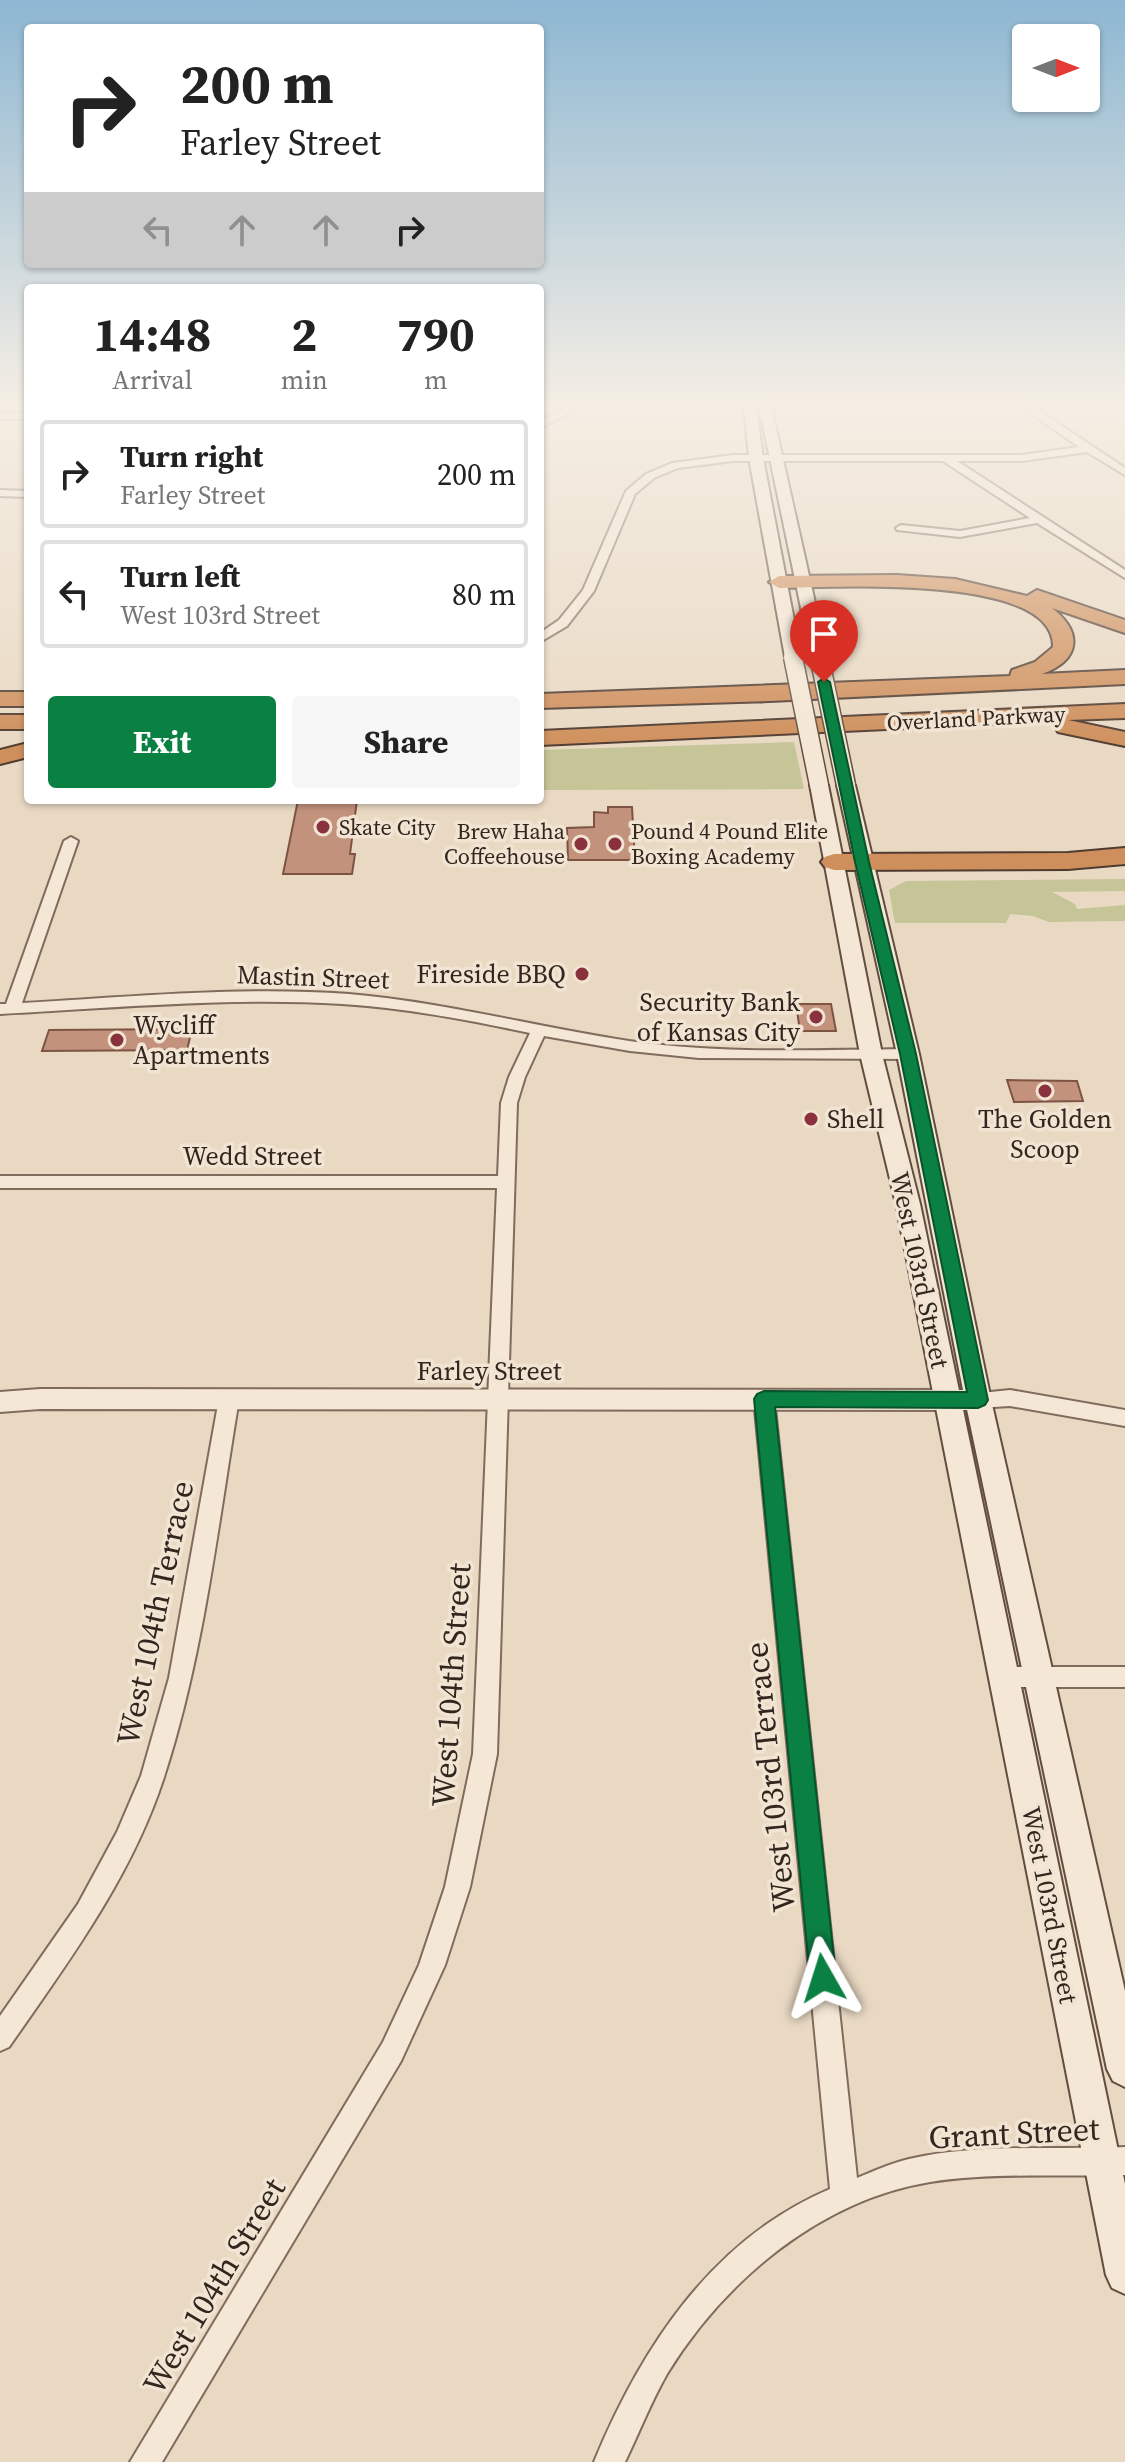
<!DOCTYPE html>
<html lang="en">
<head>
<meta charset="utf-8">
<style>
	body { margin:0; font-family:"Source Serif 4",serif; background:#f6f6f6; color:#222; height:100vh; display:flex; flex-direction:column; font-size:30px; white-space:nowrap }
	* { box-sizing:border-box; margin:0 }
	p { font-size:26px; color:#767676 }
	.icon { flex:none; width:44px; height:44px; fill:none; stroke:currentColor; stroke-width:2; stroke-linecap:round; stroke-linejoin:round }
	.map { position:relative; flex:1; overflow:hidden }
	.side { position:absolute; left:24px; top:284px; width:520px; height:520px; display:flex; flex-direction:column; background:#fff; border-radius:8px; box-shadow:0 2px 6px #0004 }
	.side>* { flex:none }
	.banner { position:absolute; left:24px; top:24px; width:520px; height:244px; border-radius:8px; box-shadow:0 2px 6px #0004; background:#fff; color:#222; overflow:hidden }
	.needle { width:52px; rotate:90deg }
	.fabs { position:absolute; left:1012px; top:24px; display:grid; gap:16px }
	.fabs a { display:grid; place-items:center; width:88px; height:88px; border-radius:8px; background:#fff; box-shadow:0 2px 6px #0004; font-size:40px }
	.pin { position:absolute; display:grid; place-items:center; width:68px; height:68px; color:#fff; margin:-82px -34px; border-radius:50% 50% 50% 0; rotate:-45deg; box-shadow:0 0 8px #0007 }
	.pin .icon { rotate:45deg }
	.me { position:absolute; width:88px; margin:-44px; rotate:354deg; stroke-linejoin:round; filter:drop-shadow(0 0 6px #0008) }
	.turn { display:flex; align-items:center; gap:28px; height:168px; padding:0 24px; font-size:36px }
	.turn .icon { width:104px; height:104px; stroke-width:2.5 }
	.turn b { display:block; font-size:56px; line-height:68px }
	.lanes { display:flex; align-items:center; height:76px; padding:0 24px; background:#0003; justify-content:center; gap:40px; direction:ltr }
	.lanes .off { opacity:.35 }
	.eta { display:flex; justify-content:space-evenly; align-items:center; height:136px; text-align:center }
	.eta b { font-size:48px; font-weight:700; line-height:56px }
	.primary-button { display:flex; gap:16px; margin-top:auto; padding:16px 24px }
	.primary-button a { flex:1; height:92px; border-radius:8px; background:#0b8043; color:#fff; font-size:32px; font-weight:700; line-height:92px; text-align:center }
	.primary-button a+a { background:#f6f6f6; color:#222 }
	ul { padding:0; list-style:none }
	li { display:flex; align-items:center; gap:24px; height:108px; margin:0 16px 12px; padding:0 8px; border:4px solid #e0e0e0; border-radius:8px }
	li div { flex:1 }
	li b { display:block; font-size:30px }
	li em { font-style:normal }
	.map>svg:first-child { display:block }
	.green { fill:#c5c598 }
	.building { fill:#c3927d; stroke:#7d5444; stroke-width:2 }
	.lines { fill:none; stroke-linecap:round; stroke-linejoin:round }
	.minor-casing { stroke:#816b5c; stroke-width:4 }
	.tertiary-casing { stroke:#816b5c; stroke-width:4 }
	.secondary-casing { stroke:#634d3f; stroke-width:4 }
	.motorway-casing { stroke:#4f3b30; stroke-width:4 }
	.minor { fill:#f4e7d5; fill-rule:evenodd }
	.tertiary { fill:#f4e7d5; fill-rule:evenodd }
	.secondary { fill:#f4e7d5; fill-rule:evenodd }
	.motorway { fill:#cf8f5c; fill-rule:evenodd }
	.secondary-bridge-casing { stroke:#634d3f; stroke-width:21; stroke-linecap:butt }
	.secondary-bridge { stroke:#f4e7d5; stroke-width:18 }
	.route { fill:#0b8043; stroke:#07532c; stroke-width:2 }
	.poi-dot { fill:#89323e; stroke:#f1e4d2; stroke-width:3 }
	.labels { text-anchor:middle; stroke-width:7; stroke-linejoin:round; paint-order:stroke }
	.far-street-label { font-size:22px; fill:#32261e; stroke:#f1e4d2 }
	.far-poi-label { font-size:22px; fill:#32261e; stroke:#f1e4d2; text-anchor:start }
	.poi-label { font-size:26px; fill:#32261e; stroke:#f1e4d2; text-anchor:end }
	.street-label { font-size:26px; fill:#32261e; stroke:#f1e4d2 }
	.near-street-label { font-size:32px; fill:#32261e; stroke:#f1e4d2 }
</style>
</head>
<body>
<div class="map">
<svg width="1125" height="2462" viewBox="0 0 1125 2462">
	<rect width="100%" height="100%" fill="#e9d9c3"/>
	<path class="green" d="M794,742L804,789L540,790V750Z
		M1125,879V891L1052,892L1075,904L1077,909L1125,905V921L1049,922L1033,916L1010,914L1006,923H895L889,890L906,881Z"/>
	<path class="building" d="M298,800H357L350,854H355L352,874H283Z
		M608,807H632L635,860H568L567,828L594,827V812L608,813Z
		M796,1004H831L836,1031H800Z
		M192,1029L187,1050L42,1051L49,1030Z
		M1007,1080L1077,1081L1083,1101L1014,1102Z"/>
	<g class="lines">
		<defs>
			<path id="minor" d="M570,406H583L540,428V421Z
				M1021,406H1032L1125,468V475L1087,452L1022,461H957L1125,570V578L1037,523L960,537L897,530L896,528L901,525L960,531L1030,518L943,461H733L678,468L654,478L635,494L594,591L567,626L540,642V633L559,620L583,590L626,491L646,474L672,463L733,455H1022L1079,447Z
				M0,413H28V419H0Z
				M0,490L28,491V497L0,496Z
				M71,837L78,841L22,1003C130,997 240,986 349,994C445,1002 535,1027 629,1041C721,1054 815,1050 908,1049L916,1054L908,1059L699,1058L630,1051L544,1036L525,1077L517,1103L497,1754L470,1887L445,1965L401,2061L162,2462H130L383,2042L419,1965L445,1887L473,1754L497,1188H0V1176H498L501,1103L509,1077L530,1033C468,1020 406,1008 342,1004C228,997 114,1008 0,1014V1004H6L64,841Z
				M1010,1390L1125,1410V1426L1010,1406L978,1408L971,1406L968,1400L971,1394Z
				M229,1391L236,1393L239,1399C218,1524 204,1653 165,1774C133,1875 69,1961 9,2047L0,2051V2016L78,1904L117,1832L141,1776L169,1678L219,1399L222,1393Z
				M764,1391L771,1393L774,1399L857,2178C874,2171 891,2163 909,2159C979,2143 1054,2150 1125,2147V2175C1060,2177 994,2172 930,2182C820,2200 724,2281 667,2374C651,2402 639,2433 625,2462H594C641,2348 712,2239 830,2189L754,1399L757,1393Z
				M1003,1667H1125V1687H1003L995,1684L992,1677L995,1670Z"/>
			<path id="tertiary" d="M40,1389L978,1390L987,1393L990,1400L987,1407L978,1410L40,1409L0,1412V1392Z"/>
			<path id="secondary" d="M744,406H756L763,458L801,657L793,662L785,657L749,458Z
				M759,406H771L827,656L825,659L819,661L811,656Z
				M819,780L828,785L882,1054L920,1204L1125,2184V2294L1112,2288L1106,2275L896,1204L860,1054L810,785Z
				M846,780L855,785L919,1054L991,1400L1125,1991V2087L1113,2081L1107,2069L965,1400L897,1054L837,785Z"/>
			<path id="motorway" d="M897,575L955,579L1027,596L1037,590L1125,620V633L1052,608C1083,632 1081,660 1042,674L1125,670V684L770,701L540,708V694L1010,676L1012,670L1035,662L1053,647C1055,572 828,588 779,588L769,582L779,576Z
				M0,692H28V706H0Z
				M1125,704V718L1068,720L1125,732V746L1058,732L1055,727L1064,721L540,745V731Z
				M0,715H28V729H0Z
				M28,743V757L0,764V750Z
				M1125,848V864L1068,869L834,870L825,867L821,862L825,857L834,854L1068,853Z"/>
		</defs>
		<use href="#minor" class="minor-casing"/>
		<use href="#tertiary" class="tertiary-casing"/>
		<use href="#secondary" class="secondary-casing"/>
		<use href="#motorway" class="motorway-casing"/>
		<use href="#minor" class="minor"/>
		<use href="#tertiary" class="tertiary"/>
		<use href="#secondary" class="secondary"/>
		<use href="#motorway" class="motorway"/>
		<defs>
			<path id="secondary-bridge" d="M819,656L846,785
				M793,657L819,785"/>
		</defs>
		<use href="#secondary-bridge" class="secondary-bridge-casing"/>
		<use href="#secondary-bridge" class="secondary-bridge"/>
	</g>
	<linearGradient id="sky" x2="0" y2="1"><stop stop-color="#8db7d2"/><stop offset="0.54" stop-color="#f5eee4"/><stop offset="1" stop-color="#f5eee4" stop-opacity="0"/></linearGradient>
	<rect width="1125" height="751" fill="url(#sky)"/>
	<path class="route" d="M824,678L830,682L869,862L916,1054L988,1400L985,1405L978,1408L775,1407L836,1978L832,1987L823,1991L813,1987L810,1978L754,1399L757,1394L764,1391L967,1392L900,1054L855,862L818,682Z"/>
	<g class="poi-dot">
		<circle cx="323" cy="827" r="8"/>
		<circle cx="581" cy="844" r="8"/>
		<circle cx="615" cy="844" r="8"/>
		<circle cx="582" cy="974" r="8"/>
		<circle cx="816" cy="1017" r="8"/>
		<circle cx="117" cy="1040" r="8"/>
		<circle cx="1045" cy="1091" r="8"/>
		<circle cx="811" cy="1119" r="8"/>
	</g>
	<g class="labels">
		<g class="far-street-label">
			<text transform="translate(976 718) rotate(-3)" y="8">Overland Parkway</text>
		</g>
		<g class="far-poi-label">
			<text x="339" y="835">Skate City</text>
			<text x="565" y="839" text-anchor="end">Brew Haha<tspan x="565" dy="25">Coffeehouse</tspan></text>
			<text x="631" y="839">Pound 4 Pound Elite<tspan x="631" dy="25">Boxing Academy</tspan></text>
		</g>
		<g class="poi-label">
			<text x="566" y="983">Fireside BBQ</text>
			<text x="800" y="1011">Security Bank<tspan x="800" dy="30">of Kansas City</tspan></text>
			<text x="133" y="1034" text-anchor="start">Wycliff<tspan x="133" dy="30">Apartments</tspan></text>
			<text x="827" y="1128" text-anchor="start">Shell</text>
			<text x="1045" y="1128" text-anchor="middle">The Golden<tspan x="1045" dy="30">Scoop</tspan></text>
		</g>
		<g class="street-label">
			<text transform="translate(313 977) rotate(2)" y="9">Mastin Street</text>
			<text x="252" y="1165">Wedd Street</text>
			<text transform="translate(920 1270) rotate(78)" y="9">West 103rd Street</text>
			<text x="489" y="1380">Farley Street</text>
			<text transform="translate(1050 1905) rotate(79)" y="9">West 103rd Street</text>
		</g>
		<g class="near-street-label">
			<text transform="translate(155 1613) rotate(-78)" y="11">West 104th Terrace</text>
			<text transform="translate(451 1685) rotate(-86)" y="11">West 104th Street</text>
			<text transform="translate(770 1777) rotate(-96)" y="11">West 103rd Terrace</text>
			<text transform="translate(1014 2133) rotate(-3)" y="11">Grant Street</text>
			<text transform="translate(214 2286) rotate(-59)" y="11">West 104th Street</text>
		</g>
	</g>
</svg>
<div class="fabs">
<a><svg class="needle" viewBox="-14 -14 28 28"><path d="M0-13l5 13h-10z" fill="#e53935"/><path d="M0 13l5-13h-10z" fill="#767676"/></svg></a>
</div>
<div class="pin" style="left:824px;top:682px;background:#d93025"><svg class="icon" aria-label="arrive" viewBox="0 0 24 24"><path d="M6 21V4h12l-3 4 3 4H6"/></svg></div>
<svg class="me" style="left:823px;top:1978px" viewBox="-20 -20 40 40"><path d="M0-17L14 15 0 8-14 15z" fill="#0b8043" stroke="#fff" stroke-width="4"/></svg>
<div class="banner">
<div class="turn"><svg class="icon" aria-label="right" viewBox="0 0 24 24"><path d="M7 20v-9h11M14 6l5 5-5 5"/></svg><div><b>200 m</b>Farley Street</div></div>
<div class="lanes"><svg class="icon off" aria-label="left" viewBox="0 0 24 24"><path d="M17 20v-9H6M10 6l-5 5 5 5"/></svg><svg class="icon off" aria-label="ahead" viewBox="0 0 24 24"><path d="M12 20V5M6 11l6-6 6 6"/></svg><svg class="icon off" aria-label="ahead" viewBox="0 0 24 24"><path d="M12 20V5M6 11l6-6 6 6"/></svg><svg class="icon" aria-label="right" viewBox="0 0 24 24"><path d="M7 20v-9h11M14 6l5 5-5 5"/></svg></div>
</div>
<section class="side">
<div class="eta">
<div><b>14:48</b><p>Arrival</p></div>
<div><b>2</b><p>min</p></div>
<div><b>790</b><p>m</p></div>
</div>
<ul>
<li><svg class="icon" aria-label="right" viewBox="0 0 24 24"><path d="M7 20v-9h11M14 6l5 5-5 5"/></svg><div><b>Turn right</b><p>Farley Street</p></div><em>200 m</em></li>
<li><svg class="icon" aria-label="left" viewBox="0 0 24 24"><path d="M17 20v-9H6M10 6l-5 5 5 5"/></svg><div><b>Turn left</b><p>West 103rd Street</p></div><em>80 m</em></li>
</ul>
<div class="primary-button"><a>Exit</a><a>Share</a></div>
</section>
</div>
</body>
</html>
